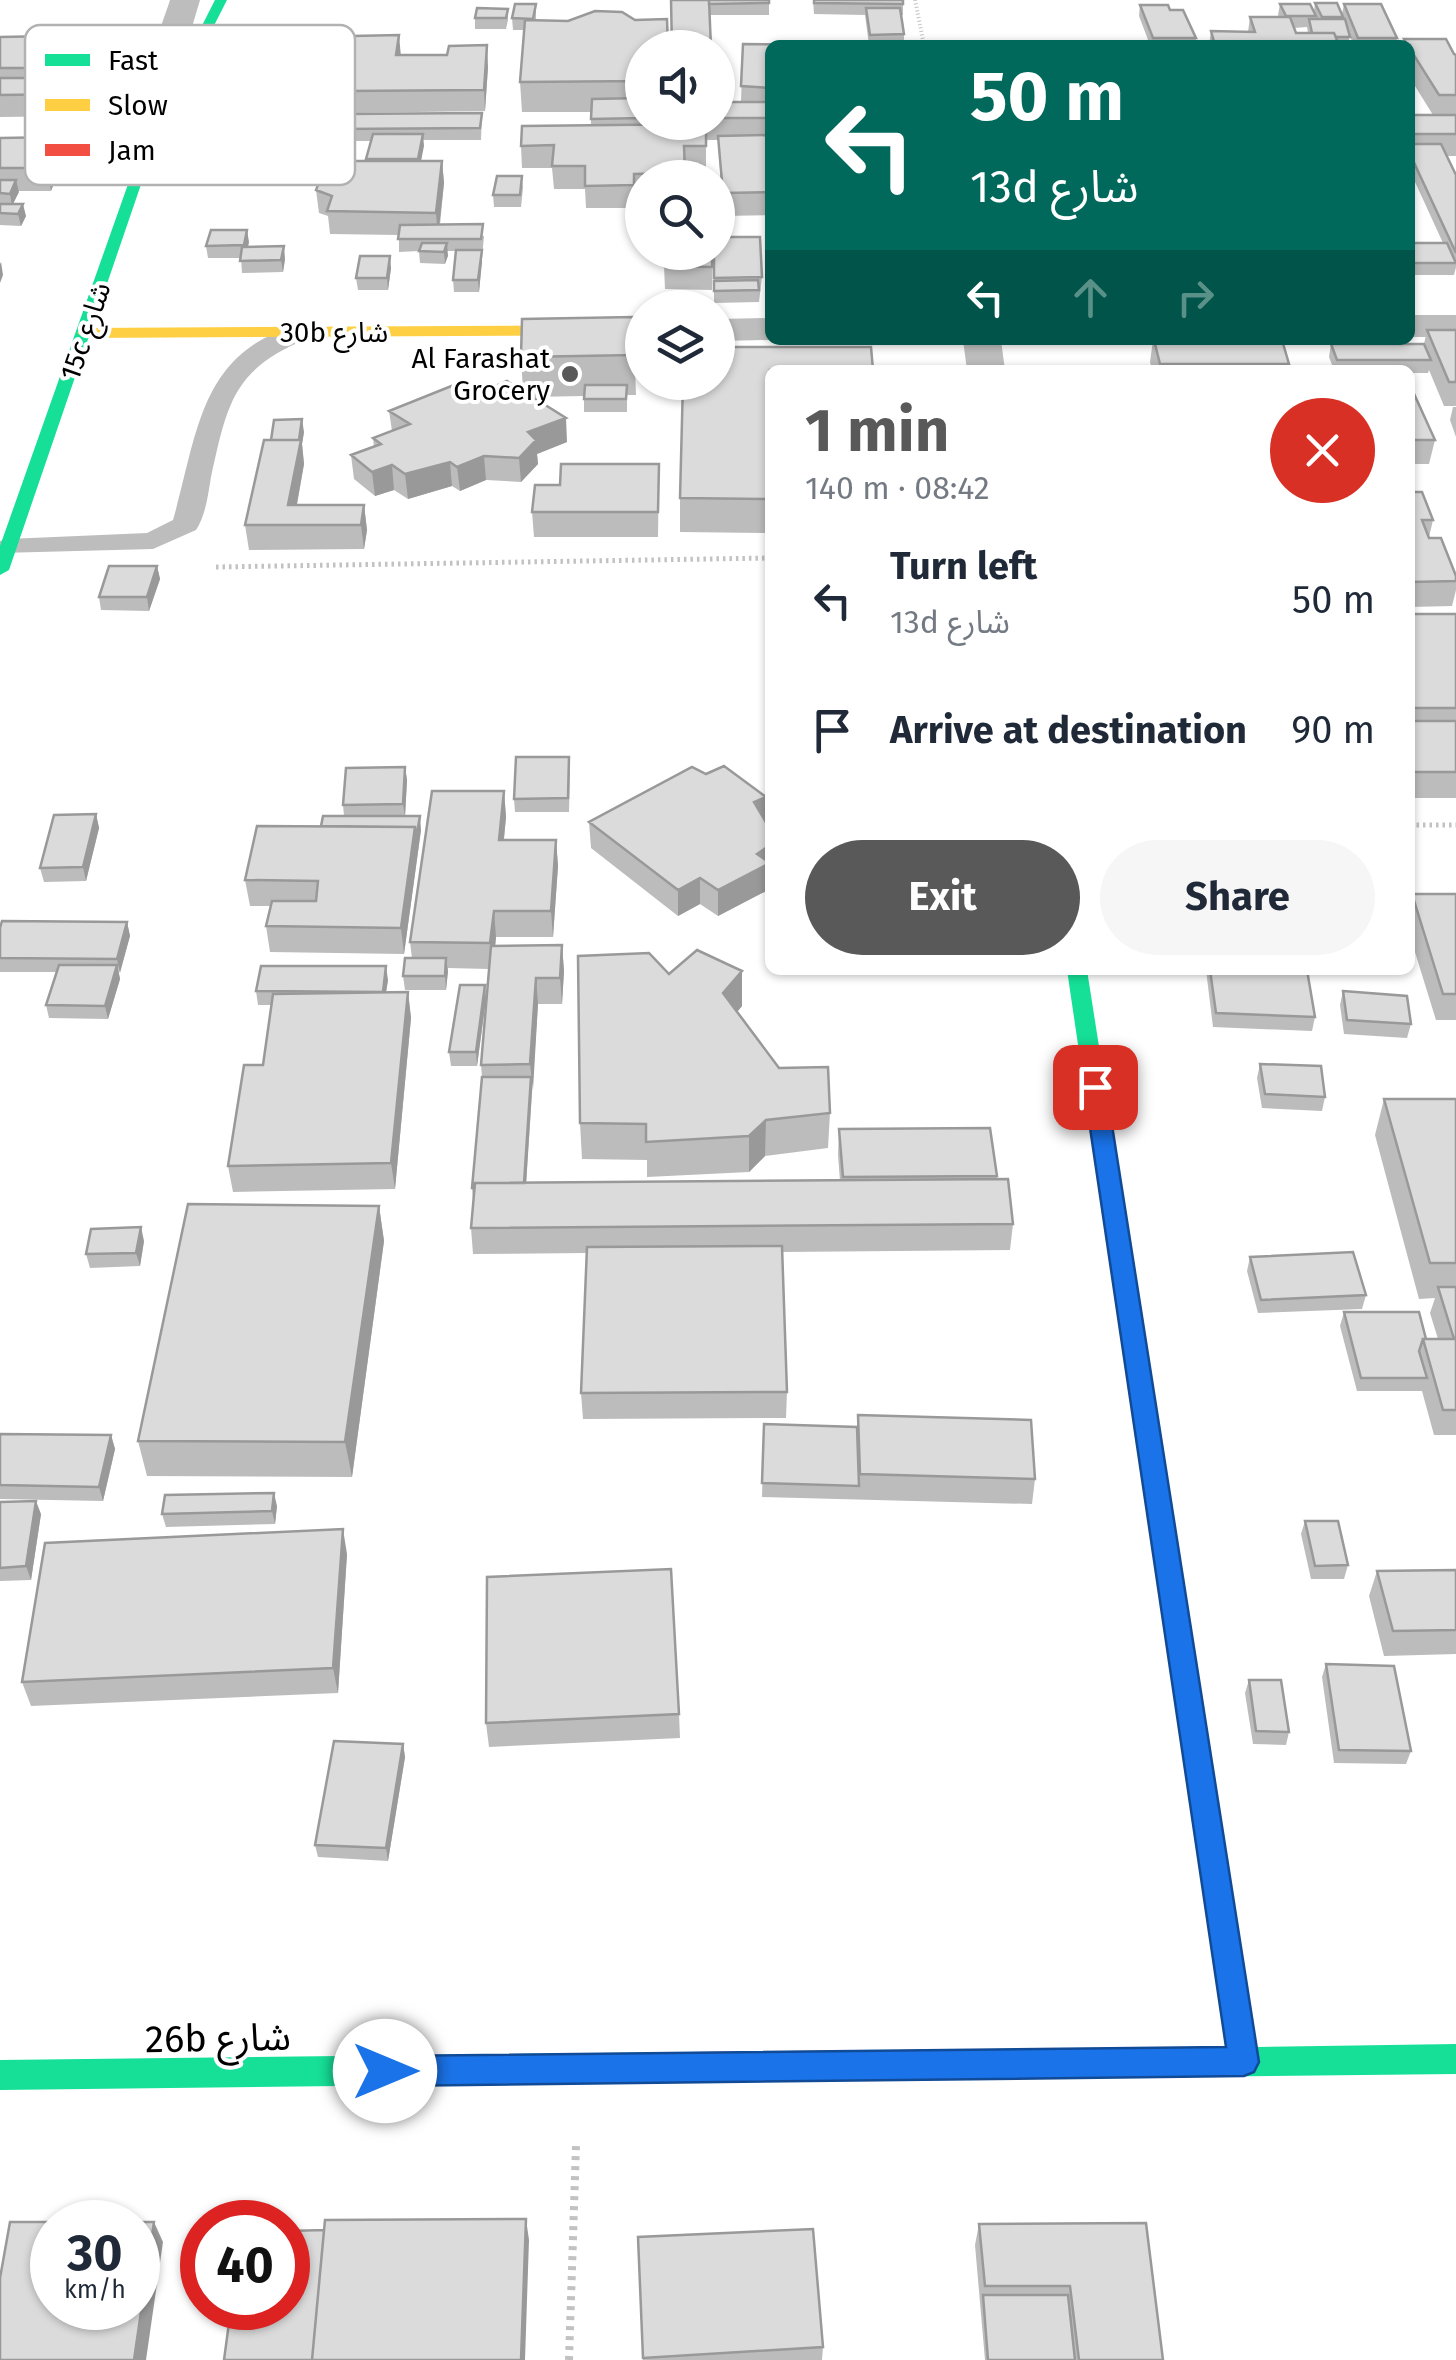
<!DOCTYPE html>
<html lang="en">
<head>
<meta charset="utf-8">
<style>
	body { margin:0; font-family:"Fira Sans","Noto Sans Arabic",sans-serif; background:#f6f6f7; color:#1f2937; height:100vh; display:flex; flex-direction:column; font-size:38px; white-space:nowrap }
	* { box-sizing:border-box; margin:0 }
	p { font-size:32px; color:#747a83 }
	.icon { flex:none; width:55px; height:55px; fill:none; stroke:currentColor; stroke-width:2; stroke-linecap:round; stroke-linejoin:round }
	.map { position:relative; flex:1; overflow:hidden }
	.details { position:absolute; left:765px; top:365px; width:650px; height:610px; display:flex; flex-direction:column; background:#fff; border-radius:15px; box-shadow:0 2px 8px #0004 }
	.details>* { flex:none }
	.banner { position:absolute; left:765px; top:40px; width:650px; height:305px; border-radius:15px; box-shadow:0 2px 8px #0004; background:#00695c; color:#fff; overflow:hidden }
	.tools { position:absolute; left:625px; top:30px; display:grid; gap:20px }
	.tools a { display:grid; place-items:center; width:110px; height:110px; border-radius:50%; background:#fff; box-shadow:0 2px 8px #0004; font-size:50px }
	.speed { position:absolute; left:30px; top:2200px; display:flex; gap:20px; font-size:50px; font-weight:700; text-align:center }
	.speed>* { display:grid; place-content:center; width:130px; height:130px; border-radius:50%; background:#fff; box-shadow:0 2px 8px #0004; line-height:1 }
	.speed small { font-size:25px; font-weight:400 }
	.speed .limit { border:15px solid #d22; background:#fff; color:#111 }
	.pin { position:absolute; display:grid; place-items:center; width:85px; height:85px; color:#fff; margin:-42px; border-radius:20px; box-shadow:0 5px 15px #0006 }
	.me { position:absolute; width:110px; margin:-55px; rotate:90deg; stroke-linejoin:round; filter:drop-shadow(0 0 8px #0008) }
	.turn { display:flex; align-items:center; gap:35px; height:210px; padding:0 40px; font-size:45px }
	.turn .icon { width:130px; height:130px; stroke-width:2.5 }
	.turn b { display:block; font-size:70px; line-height:85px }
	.lanes { display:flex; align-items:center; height:95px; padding:0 40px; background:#0003; justify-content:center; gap:50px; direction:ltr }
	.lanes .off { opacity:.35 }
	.round { display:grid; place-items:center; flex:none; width:105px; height:105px; border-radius:52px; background:#f6f6f7 }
	.summary { display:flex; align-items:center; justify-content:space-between; height:170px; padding:0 40px }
	h1 { font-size:60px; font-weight:700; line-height:75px; color:#595959 }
	.primary-button { display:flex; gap:20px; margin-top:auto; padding:20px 40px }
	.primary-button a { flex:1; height:115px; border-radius:60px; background:#595959; color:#fff; font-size:40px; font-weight:700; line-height:115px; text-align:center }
	.primary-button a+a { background:#f6f6f7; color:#1f2937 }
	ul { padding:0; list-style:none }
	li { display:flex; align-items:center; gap:30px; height:130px; padding:0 40px }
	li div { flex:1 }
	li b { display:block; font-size:38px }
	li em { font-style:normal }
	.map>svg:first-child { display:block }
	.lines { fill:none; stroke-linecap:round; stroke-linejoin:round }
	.path-far2 { stroke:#c2c2c2; stroke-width:4; stroke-dasharray:1 2.5; stroke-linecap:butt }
	.path-far1 { stroke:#c2c2c2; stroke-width:5; stroke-dasharray:2.5 4; stroke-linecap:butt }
	.path { stroke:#c2c2c2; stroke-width:8; stroke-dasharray:4 6; stroke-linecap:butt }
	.lane { fill:#bdbdbd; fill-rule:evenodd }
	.street { fill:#bdbdbd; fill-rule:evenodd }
	.fast { fill:#16e098; fill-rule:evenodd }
	.slow { fill:#ffcf43; fill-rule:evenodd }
	.jam { fill:#f24e42; fill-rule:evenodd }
	.wall { fill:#bcbcbc; fill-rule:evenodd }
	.shaded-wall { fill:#999 }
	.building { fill:#dbdbdb; stroke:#999; stroke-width:2.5; fill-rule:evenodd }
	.route { fill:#1a73e8; stroke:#114b97; stroke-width:2.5 }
	.poi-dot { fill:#595959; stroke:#fff; stroke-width:4 }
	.labels { text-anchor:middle; stroke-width:8; stroke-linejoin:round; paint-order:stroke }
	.far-street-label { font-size:28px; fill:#000; stroke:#fff }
	.far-poi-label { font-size:28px; fill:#000; stroke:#fff; text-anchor:end }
	.near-street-label { font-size:38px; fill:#000; stroke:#fff }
	.key { fill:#fff; stroke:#b2b2b2; stroke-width:2.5 }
	.key-label { font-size:28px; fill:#000 }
</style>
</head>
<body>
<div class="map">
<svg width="1456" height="2360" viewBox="0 0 1456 2360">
	<rect width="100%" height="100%" fill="#fff"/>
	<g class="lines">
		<path class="path-far2" d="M915,0L924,45"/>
		<path class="path-far1" d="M216,567L770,558
			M1410,825H1456"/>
		<path class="path" d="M569,2360L576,2146"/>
		<path class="lane" d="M302,324L311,327L315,332L311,337C234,368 228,400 211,477C208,494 206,515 196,530L153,549L0,553V541L8,539L147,533L173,520C198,434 199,350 302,324Z"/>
		<path class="street" d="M170,0H200L184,54L183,91L178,98H156C140,73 162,26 170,0Z
			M1410,315H1456V337H1410Z
			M770,318V340L718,341V319Z
			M963,340H1001L1005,370H967Z"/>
		<path class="fast" d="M215,0H227L199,55L173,91L9,570L0,575V546L161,91L187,55Z
			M1067,970H1087L1256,2047L1456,2044V2074L994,2079L983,2074L979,2064L983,2054L994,2049L1226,2047Z
			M689,2052L700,2057L704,2067L700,2077L689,2082L0,2090V2060Z"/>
		<path class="slow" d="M642,325V335L85,338L77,333L85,328Z"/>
		<path class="jam" d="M994,2049L1005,2054L1009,2064L1005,2074L994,2079L689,2082L678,2077L674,2067L678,2057L689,2052Z"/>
	</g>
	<path class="wall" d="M671,0H769V15H710Z
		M813,0H903V15H901L904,34V45H869L865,15L814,14Z
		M1315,3L1342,14L1344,4L1397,38L1395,45H1354L1349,34V45H1209L1211,31L1248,32L1250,17H1279L1278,15L1280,4L1314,11ZM1307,27L1308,33H1296L1294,28Z
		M536,4V20L642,48V122H718V102H741L743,44L770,45V215L723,216L718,140H706V168H685V178H642V196H634V208H586L585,189H554L552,168H522L521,146L591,126V112H522L520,82L524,30H513L512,18Z
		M1140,5L1196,38L1195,45H1150L1139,16Z
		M508,9V20L506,29H475V18Z
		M51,36L55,57L48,78L92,69L94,81L82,116L0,117V37Z
		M1404,39L1456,55V156H1447L1456,175V267L1454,275H1410V243H1443L1410,171V115H1433L1410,78V45H1403Z
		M401,55L488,67L485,111L348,113L346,97H335L333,75L349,62Z
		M307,104H327L324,116H308Z
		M482,113L481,140H423L421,161H442L444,183L440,225L484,236L479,292H454L453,280L456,251H447L445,264L420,263L419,251L399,252V235L330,234L328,216L319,213L316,190L336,177L366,161L371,141H342L340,129Z
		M0,138L63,160L51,191H18L13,204L26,216L21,226L0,225Z
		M522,176L523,188L521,207H494L493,195Z
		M247,230L248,247L285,259L283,272L242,273L241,258H208L206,246Z
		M713,252L712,290L665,289L664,266Z
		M714,252L762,277L759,302L714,303Z
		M391,268L388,290H358L356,278Z
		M633,317L636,395H627V412H584V396L532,397L567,442L537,454L538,464L521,482L486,480L460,491L452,486L408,499L394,490L375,496L354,479L351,455L374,447L373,438L392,431L389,411L482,392L523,391L521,357Z
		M1427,330H1456V406H1444L1429,370L1428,373H1410V370H1334L1329,357L1331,344H1424Z
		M1153,340L1289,364L1288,370H1152L1150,362Z
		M770,370V533L680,532V498Z
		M1410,385L1435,440L1429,464H1410Z
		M1453,407H1456V437L1450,420Z
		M304,432L302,444L304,464L297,505H364L367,530L364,549L249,550L245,525L271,440Z
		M659,464L658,537H534L532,512L560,485Z
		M1410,492L1433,520L1429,537L1456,576V590L1452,606L1410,607Z
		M157,566L160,579L149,611L101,610L99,597Z
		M1410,614H1456V798H1410Z
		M405,767L407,780L405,816L421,830L404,954L270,952L266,926L271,906H250L245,880L321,826L344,816L343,805Z
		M570,770L569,812H515L514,799Z
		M504,791L506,817L504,840H556L558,866L553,937H496L495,946L562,945L564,971L562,1004H538L526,1183L840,1181L838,1155L839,1129L997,1176V1179L1013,1224L1010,1250L782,1252L787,1392L786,1418L583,1419L581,1393L587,1253L473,1254L471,1228L473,1200L472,1188L482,1077L481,1065L489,969L448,968L446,990H405L403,976L412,958L410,942Z
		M96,814L99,828L86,881L44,882L40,868Z
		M765,821L770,889L718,916L700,904L678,916L591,848L589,822Z
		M1412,894H1456V1020H1436L1410,936V902Z
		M127,922L130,936L119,973L120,979L108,1019L49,1018L46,1005L56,972H0V928Z
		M780,970H936V972L780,974Z
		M1206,970H1307L1315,1017L1312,1031L1213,1027Z
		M669,974L742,1006L737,1012L779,1068L830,1113L828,1148L765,1156L749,1172L647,1177V1160L582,1159L580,1123Z
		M388,980L386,992H408L411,1018L395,1189L233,1192L228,1166L263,1065L271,1005H258L256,991Z
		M485,985L486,999L477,1066H451L449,1052Z
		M1343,991L1411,1024L1407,1038L1344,1034L1340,1005Z
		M1260,1064L1325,1097L1322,1111L1262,1108L1257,1078Z
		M1384,1099H1456V1435H1434L1422,1391H1357L1340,1326L1344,1312L1426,1339H1438L1430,1313L1435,1298L1419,1299L1375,1135Z
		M379,1206L384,1241L352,1477L147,1476L138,1441Z
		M144,1241L140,1266L90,1268L86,1254Z
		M1250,1257L1366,1295L1362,1309L1258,1313L1247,1271Z
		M858,1415L1035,1479L1032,1504L762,1497L764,1424L857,1427Z
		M0,1434L111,1435L115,1449L103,1501L0,1499Z
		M0,1502L41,1514L31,1580L0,1581Z
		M277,1506L275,1524L166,1527L162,1514Z
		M1305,1521L1348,1565L1344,1579H1311L1301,1534Z
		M347,1554L338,1693L31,1706L22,1682Z
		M1456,1570V1654L1384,1656L1369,1596L1377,1571Z
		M1326,1664L1411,1751L1406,1764L1334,1763L1322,1677Z
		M1249,1680L1289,1732L1286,1745L1253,1744L1245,1693Z
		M679,1714L680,1738L489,1747L486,1723Z
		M403,1744L405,1757L388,1861L318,1857L315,1845Z
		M1146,2223L1163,2360H985L975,2245L979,2224Z
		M823,2347L822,2360H643V2358Z"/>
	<path class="shaded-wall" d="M399,35L401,57L396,55Z
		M51,36L55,57L43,89L39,68Z
		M487,45L488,67L485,111L484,90Z
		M92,69L94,81L82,116L78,94L84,78Z
		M325,92L327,104L324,116L323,104Z
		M423,134L424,146L419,171L418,159Z
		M59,137L63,160L51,191L47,168Z
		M442,161L444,183L438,236L436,213Z
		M16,180L19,192L12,206L10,194Z
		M23,204L26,216L21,226L18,214Z
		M247,230L249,242L246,258L244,245Z
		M447,243L448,256L445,264L444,252Z
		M284,246L285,259L283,272L281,260Z
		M482,250V262L479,292L478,280Z
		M390,256L391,268L388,290L387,278Z
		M1,262L3,275L0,283V264Z
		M566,418L567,442L537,454L538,464L521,482L519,458L528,432Z
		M302,419L304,432L302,444L304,464L293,525L288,505Z
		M484,456L486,480L460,491L457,467Z
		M450,462L452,486L408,499L405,474Z
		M392,465L394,490L375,496L372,472Z
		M364,505L367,530L364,549L361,525Z
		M157,566L160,579L149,611L147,597Z
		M405,767L407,780L405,817L403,804Z
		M504,791L506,817L501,866L499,840Z
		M766,797L765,823L754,802Z
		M96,814L99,828L86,881L83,867Z
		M420,816L421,830L404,954L401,928L415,827Z
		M556,840L558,866L553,937L551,911Z
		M770,845V889L718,916V890L757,854Z
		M700,878V904L678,916V890Z
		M494,911L496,937L493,969L490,943Z
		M127,922L130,936L120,973L117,959Z
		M562,945L564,971L562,1004L560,978Z
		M446,958L448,972L446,990L445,976Z
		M117,965L120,979L108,1019L105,1006Z
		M386,966L388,980L384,1005L383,992Z
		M742,971V1006L723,1029V993Z
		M536,978L538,1004L533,1090L530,1064Z
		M485,985L486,999L477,1066L476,1052Z
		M408,992L411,1018L395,1189L391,1163Z
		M531,1077L532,1090L525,1202L523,1188Z
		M766,1120L765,1156L749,1172V1136Z
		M379,1206L384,1241L352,1477L345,1442Z
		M141,1227L144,1241L140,1266L136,1253Z
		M111,1435L115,1449L103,1501L99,1487Z
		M274,1493L277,1506L275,1524L272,1511Z
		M36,1501L41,1514L31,1580L26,1566Z
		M343,1529L347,1554L338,1693L333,1668Z
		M403,1744L405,1757L388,1861L386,1848Z
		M526,2219L529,2240L525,2360H521Z
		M154,2222L163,2242L146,2360H134Z"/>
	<path class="building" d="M671,0H709L711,48H672Z
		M709,0H769V3L709,4Z
		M814,0H903V4L814,3Z
		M1315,3H1337L1343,17H1322Z
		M515,4H536L533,19L512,18Z
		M1280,4H1310L1316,16H1286Z
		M1344,4H1381L1397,38H1358Z
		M1140,5H1168L1170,10H1183L1196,38H1153Z
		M477,8L508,9L506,18H475Z
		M866,8H900L904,34L870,35Z
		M595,11L622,12L635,20L667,19L668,48H642V81L520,82L525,20L568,21Z
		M1250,17H1290L1296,33H1334L1339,45H1215L1211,31L1255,32Z
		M1309,19H1345L1350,37H1336L1334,33H1312Z
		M399,35L396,55H447L449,46L487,45L484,90L346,91L349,75H333L334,62H349L353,36Z
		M51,36L39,68H0V37Z
		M1404,39H1446L1454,54L1456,55V95H1439L1410,49V45H1407Z
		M743,44L836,45H770V88L741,86Z
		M0,78H84L78,94L0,95Z
		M642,98V118L591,119L592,99Z
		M718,102H770V118H718Z
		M482,113L480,128L340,129L344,114Z
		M1410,115H1456V134H1410Z
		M706,124V146H684L685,173L634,174V185L585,186V166H552L554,145L521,146L522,126Z
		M373,134H423L418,159H366Z
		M770,135V192L723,193L718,136Z
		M59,137L47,168H0V138Z
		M1410,144H1441L1456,175V253L1410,154Z
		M340,161H442L436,213L327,211L332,196L316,190L320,180L336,177Z
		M497,176H522L520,195H493Z
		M0,180H16L10,194L0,193Z
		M0,204H23L18,214L0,213Z
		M483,224L481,239H398L400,225Z
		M211,230H247L244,245L206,246Z
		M718,237H760L762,277L714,278V252H718Z
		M422,243H447L444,252L419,251Z
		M1410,243H1447L1456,263H1410Z
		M284,246L281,260L240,261L242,247Z
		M456,250H482L478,280H453Z
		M665,252H712V267L664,266Z
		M360,256H390L387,278H356Z
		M758,280L759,290L714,291V281Z
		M633,317L635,355L521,357L522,319Z
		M1427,330H1456V382H1449Z
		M1154,340H1282L1289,364H1160Z
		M1331,344H1424L1431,360H1337Z
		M718,347H871L873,370H770V499L680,498L683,382H718Z
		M464,381L482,392L507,381L566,418L528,432L536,440L519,458L484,456L457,467L450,462L405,474L392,465L372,472L351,455L381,444L373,438L410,424L389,411Z
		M585,385H627L626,399H584Z
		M1410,385L1435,440H1410Z
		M302,419L299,440H271L274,420Z
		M264,440H301L288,505H364L361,525H245Z
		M561,464H659L658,512H532L535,485H560Z
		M1410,492H1422L1433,520H1422L1429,538H1441L1456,576V581L1410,582Z
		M109,566H157L147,597H99Z
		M1410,614H1456V708H1410Z
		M1410,721H1456V772H1410Z
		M516,757H569L568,798L514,799Z
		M724,766L766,797L754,802L770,829V845L757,854L770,863L718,890L700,878L678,890L589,822L692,767L706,774Z
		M405,767L403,804L343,805L346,768Z
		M432,791H504L499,840H556L551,911H494L490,943L410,942Z
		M96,814L83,867L40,868L54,815Z
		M323,816H420L416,839L415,827L321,826Z
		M257,826L415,827L401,928L266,926L272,901H316L318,881L245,880Z
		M1412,894H1456V994H1443Z
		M2,921L127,922L117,959L0,958V928Z
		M562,945L560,978H536L530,1064L481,1065L491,946Z
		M697,950L742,971L723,993L779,1068L828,1067L830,1113L766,1120L749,1136L646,1142V1124L580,1123L578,956L649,953L669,974Z
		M405,958H446L445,976H403Z
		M59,965H117L105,1006L46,1005Z
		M261,966H386L383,992L256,991Z
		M1210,970H1307L1315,1017L1216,1013Z
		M460,985H485L476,1052H449Z
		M1343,991L1407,996L1411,1024L1347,1020Z
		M408,992L391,1163L228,1166L244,1065H263L273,994Z
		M1260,1064L1321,1066L1325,1097L1265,1094Z
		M482,1077H531L524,1183H475L474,1188H472Z
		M1384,1099H1456V1263H1430Z
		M990,1128L997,1176L843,1177L839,1129Z
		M1008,1179L1013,1224L471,1228L475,1183Z
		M188,1204L379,1206L345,1442L138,1441Z
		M141,1227L136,1253L86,1254L91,1229Z
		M782,1246L787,1392L581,1393L587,1247Z
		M1353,1252L1366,1295L1261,1300L1250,1257Z
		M1438,1287H1456V1410H1443L1423,1339H1454Z
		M1344,1312H1419L1426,1339H1423L1419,1351L1427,1378H1361Z
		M858,1415L1031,1420L1035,1479L860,1474Z
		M764,1424L857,1427L859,1486L762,1483Z
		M0,1434L111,1435L99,1487L0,1485Z
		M274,1493L272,1511L162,1514L165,1495Z
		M36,1501L26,1566L0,1568V1502Z
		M1305,1521H1338L1348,1565L1315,1566Z
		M343,1529L333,1668L22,1682L45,1543Z
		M671,1569L679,1714L486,1723L487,1577Z
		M1456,1570V1630L1393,1631L1377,1571Z
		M1326,1664L1394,1666L1411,1751L1339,1750Z
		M1249,1680H1281L1289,1732L1256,1731Z
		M334,1741L403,1744L386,1848L315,1845Z
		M526,2219L521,2360H312L325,2220Z
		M10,2222H154L134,2360H0V2278ZM52,2222H138V2308H52Z
		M1146,2223L1163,2360H1079L1070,2286H985L979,2224Z
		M813,2229L823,2347L643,2358L638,2237Z
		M324,2230L312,2360H224L231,2308H288V2231Z
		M983,2295H1068L1075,2360H988Z"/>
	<path class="route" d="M1095,1079L1106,1087L1259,2062L1254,2072L1244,2076L385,2086L374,2081L370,2071L374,2061L385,2056L1226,2047L1084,1087Z"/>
	<circle class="poi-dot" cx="570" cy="374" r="10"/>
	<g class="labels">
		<g class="far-street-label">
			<text transform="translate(85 331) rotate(-71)" y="10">15c شارع</text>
			<text x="334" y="342">30b شارع</text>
		</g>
		<g class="far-poi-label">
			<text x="550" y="368">Al Farashat<tspan x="550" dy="32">Grocery</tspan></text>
		</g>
		<g class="near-street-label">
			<text transform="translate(218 2038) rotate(-1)" y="13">26b شارع</text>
		</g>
	</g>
	<rect x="25" y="25" width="330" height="160" rx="15" class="key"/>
	<rect x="45" y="54" width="45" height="12" fill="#16e098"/>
	<rect x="45" y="99" width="45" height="12" fill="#ffcf43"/>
	<rect x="45" y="144" width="45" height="12" fill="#f24e42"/>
	<g class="key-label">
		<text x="108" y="70">Fast</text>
		<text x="108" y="115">Slow</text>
		<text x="108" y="160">Jam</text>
	</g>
</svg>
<div class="tools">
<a><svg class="icon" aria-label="sound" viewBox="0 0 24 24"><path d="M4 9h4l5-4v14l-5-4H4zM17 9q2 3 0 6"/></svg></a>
<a><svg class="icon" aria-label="search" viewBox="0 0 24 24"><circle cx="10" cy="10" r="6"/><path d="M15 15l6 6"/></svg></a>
<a><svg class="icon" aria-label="layers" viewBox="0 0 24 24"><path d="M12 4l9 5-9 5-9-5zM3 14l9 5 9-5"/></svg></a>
</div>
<div class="speed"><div>30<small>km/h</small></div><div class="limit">40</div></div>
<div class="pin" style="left:1095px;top:1087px;background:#d93025"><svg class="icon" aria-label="arrive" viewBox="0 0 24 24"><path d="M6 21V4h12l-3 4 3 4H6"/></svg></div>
<svg class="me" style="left:385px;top:2071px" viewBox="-20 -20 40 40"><circle r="19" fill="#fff"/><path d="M0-13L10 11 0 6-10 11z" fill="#1a73e8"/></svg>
<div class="banner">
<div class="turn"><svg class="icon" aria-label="left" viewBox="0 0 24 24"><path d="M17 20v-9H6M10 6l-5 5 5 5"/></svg><div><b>50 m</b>13d شارع</div></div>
<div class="lanes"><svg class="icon" aria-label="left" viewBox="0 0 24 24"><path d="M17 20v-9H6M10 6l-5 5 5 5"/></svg><svg class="icon off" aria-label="ahead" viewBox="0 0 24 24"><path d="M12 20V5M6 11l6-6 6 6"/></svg><svg class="icon off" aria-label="right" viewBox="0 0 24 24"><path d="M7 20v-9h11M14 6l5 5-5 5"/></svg></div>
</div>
<section class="details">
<div class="summary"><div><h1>1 min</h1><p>140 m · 08:42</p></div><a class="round" style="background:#d93025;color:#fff"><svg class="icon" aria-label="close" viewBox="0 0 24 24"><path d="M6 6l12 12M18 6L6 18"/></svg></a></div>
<ul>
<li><svg class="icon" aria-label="left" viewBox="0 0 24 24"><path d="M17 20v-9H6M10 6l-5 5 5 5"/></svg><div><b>Turn left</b><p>13d شارع</p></div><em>50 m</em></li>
<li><svg class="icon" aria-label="arrive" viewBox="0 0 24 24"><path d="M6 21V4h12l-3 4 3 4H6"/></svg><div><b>Arrive at destination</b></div><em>90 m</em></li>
</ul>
<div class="primary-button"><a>Exit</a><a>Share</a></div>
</section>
</div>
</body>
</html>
